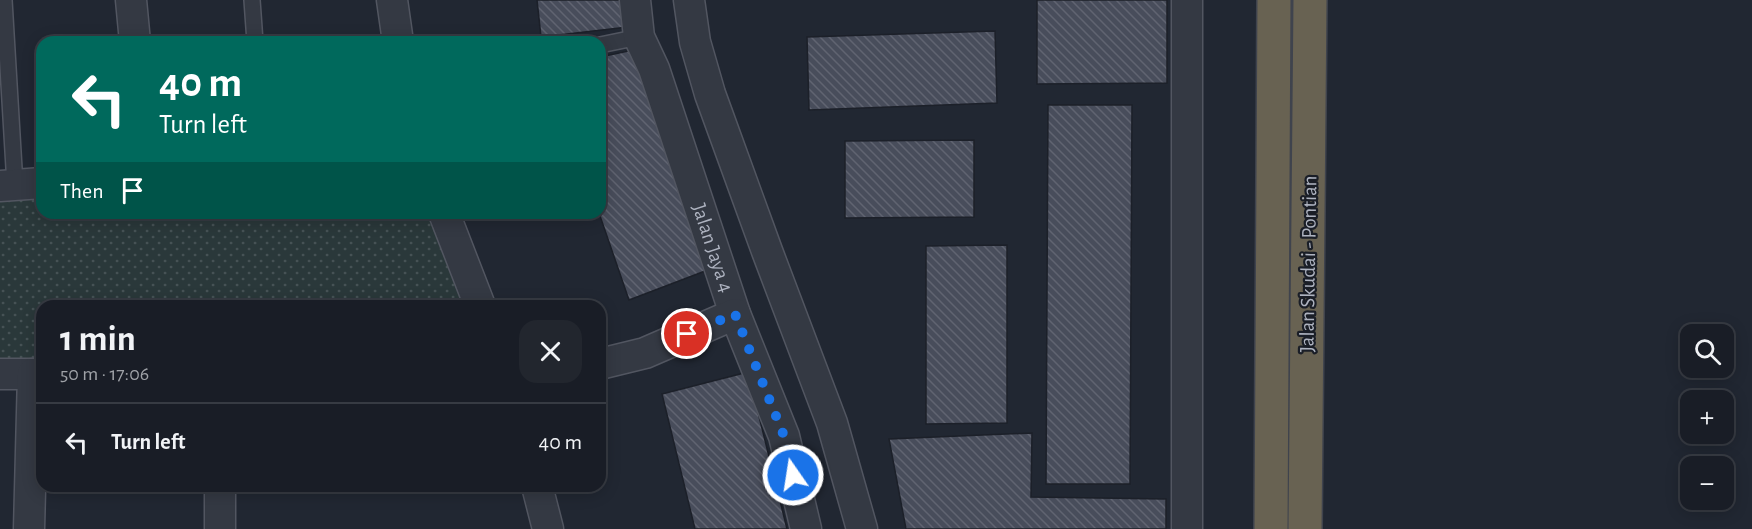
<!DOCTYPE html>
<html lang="en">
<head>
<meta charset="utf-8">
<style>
	body { margin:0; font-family:"Alegreya Sans",sans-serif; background:#22262e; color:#f1f3f6; height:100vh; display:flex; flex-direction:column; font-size:22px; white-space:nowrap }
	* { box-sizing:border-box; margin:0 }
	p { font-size:20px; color:#9fa2a7 }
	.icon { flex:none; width:33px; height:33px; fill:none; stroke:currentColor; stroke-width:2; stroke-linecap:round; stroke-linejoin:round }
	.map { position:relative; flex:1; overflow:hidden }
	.side { position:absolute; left:36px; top:300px; width:570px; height:192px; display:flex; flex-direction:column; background:#191d26; border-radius:18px; box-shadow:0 3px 15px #0003,0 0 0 2px #373b43 }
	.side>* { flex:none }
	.top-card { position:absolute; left:36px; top:36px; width:570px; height:183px; border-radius:18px; box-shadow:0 3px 15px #0003,0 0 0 2px #373b43; background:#00695c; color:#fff; overflow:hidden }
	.fabs { position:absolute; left:1680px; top:324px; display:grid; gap:12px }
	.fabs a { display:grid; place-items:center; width:54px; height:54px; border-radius:12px; background:#191d26; box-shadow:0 3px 15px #0003,0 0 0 2px #373b43; font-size:30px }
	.pin { position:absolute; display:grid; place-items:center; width:51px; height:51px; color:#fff; margin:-26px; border:3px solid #fff; border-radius:50%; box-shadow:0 2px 6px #0007 }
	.me { position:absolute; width:66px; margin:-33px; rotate:347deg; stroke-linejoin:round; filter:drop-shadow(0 0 4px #0008) }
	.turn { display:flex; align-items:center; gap:21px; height:126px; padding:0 24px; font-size:27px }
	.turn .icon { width:78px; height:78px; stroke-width:2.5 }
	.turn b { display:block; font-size:42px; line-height:51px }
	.then { display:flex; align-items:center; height:57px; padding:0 24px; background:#0003; gap:12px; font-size:22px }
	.round { display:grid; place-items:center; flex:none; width:63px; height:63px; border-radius:18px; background:#22262e }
	.head { display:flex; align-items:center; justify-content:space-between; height:102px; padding:0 24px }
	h1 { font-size:36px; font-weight:600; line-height:45px }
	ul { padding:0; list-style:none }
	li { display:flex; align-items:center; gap:18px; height:78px; padding:0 24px; border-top:2px solid #373b43 }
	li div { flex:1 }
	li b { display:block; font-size:22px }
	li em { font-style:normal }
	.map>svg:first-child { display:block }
	.park { fill:url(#park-dots) }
	.building { fill:url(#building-back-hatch); stroke:#1c2029; stroke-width:1.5 }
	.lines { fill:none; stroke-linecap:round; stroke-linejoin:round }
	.lane-casing { stroke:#525661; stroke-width:18 }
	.street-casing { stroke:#525661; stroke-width:33 }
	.highway-casing { stroke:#3f434d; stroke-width:36 }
	.lane { stroke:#343943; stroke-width:15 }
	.street { stroke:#343943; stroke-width:30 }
	.highway { stroke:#686252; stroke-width:33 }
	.route { stroke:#1a73e8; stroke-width:10; stroke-dasharray:0 18 }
	.labels { text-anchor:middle; stroke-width:4.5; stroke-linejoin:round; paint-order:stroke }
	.street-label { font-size:21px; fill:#aeb3c0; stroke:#1a1e27 }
</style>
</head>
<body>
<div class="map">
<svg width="1752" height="529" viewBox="0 0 1752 529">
	<defs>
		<pattern id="park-dots" width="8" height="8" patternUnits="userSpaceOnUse" patternTransform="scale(1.5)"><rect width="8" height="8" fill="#2a383a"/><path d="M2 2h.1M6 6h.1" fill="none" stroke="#465255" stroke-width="1.8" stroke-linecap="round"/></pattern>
		<pattern id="building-back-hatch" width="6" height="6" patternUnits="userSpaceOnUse" patternTransform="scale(1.5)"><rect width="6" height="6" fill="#484d5b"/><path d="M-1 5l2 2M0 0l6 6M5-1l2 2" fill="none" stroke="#606471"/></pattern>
	</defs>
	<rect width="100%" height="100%" fill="#212732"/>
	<path class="park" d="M42,193V213H428L466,306H42V366H0V195Z"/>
	<path class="building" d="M537,0H625L628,27L541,37Z
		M1037,0H1167V83L1037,84Z
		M995,31L997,103L809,110L807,37Z
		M633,50L713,268L629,300L599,213L600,57Z
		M1048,105H1132L1130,484H1046Z
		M974,140V217L845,218V141Z
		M1007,245V423L926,424V246Z
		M748,372L787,529H695L662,394Z
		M1032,433L1031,497L1166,499V529H906L889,439Z"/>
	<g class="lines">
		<defs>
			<path id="lane" d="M4,0L15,185
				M252,0L255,42
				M600,45L639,37"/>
			<g id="street">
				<path d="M131,0L135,42"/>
				<path d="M392,0L398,42"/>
				<path id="s1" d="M635,0L639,37L654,69L735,314L784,436L806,529"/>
				<path d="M689,0L695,42L710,94L767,251L832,423L862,529"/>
				<path d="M1187,0V529"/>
				<path d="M0,186L42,183"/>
				<path d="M444,213L480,306"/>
				<path d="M600,364L645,353L735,314"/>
				<path d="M0,374H42"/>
				<path d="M537,486L548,529"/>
				<path d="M29,529L33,374"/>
				<path d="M220,529V486"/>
			</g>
			<path id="highway" d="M1271,529L1274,0
				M1305,529L1310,0"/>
		</defs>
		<use href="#lane" class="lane-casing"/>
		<use href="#street" class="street-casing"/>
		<use href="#highway" class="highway-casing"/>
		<use href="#lane" class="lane"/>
		<use href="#street" class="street"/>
		<use href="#highway" class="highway"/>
	</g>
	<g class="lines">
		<path class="route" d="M687,334L735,314L784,436L793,475"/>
	</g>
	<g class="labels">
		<g class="street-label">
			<text dy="7" stroke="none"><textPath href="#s1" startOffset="261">Jalan Jaya 4</textPath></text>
			<text transform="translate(1308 264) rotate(-89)" y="7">Jalan Skudai - Pontian</text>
		</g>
	</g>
</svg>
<div class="fabs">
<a><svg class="icon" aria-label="search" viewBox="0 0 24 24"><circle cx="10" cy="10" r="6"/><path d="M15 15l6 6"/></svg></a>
<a>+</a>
<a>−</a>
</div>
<div class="pin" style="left:687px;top:334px;background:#d93025"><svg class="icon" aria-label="arrive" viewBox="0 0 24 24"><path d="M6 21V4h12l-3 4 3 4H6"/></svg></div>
<svg class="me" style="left:793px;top:475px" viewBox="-20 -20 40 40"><circle r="17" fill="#1a73e8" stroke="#fff" stroke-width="3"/><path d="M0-11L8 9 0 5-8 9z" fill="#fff"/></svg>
<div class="top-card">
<div class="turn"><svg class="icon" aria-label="left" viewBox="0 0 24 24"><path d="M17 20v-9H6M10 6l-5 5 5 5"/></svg><div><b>40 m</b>Turn left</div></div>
<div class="then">Then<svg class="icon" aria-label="arrive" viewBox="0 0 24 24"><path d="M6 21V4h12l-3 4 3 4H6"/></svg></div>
</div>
<section class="side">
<div class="head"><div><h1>1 min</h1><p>50 m · 17:06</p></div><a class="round"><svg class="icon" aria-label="close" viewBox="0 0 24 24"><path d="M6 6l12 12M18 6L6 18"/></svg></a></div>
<ul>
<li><svg class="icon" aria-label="left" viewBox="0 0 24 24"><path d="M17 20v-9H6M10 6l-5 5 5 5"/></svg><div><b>Turn left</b></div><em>40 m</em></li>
</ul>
</section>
</div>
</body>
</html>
